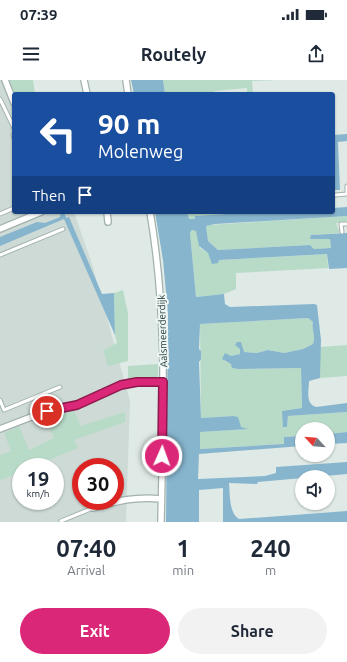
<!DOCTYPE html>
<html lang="en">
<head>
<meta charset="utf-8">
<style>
	body { margin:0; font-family:Ubuntu,sans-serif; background:#f2f2f3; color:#1f2937; height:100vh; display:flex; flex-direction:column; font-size:15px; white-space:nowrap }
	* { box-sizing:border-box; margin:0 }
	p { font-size:13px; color:#747a83 }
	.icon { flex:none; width:22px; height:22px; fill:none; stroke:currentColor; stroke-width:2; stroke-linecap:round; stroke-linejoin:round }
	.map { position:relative; height:442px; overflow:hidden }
	.details { display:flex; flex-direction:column; background:#fff; flex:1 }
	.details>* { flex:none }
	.top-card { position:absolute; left:12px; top:12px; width:323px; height:122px; border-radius:4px; box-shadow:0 1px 3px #0004; background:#1a4fa0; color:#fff; overflow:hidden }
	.needle { width:26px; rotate:296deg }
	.controls { position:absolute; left:295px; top:342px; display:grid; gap:8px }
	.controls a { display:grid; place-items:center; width:40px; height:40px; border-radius:50%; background:#fff; box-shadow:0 1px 3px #0004; font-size:20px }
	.speed { position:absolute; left:12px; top:378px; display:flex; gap:8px; font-size:20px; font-weight:700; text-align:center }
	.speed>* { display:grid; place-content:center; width:52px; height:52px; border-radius:50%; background:#fff; box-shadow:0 1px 3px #0004; line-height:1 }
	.speed small { font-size:10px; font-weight:400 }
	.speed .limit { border:6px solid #d22; background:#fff; color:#111 }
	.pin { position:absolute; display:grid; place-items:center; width:34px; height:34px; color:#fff; margin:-17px; border:2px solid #fff; border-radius:50%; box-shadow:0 1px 4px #0007 }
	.me { position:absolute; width:44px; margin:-22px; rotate:2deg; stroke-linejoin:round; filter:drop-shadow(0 0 3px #0008) }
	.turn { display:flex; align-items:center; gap:14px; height:84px; padding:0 20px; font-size:18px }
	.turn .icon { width:52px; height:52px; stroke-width:2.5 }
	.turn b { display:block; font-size:28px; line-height:34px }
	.then { display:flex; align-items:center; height:38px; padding:0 20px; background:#0003; gap:8px; font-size:15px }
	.eta { display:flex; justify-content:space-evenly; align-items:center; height:68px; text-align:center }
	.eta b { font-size:24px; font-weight:700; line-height:28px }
	.primary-button { display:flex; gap:8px; margin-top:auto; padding:8px 20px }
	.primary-button a { flex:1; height:46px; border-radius:24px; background:#db2777; color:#fff; font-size:16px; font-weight:700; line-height:46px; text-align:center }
	.primary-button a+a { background:#f2f2f3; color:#1f2937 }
	.status { display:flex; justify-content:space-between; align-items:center; height:28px; padding:0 20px; background:#fff; direction:ltr }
	.status svg { height:11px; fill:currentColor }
	header { display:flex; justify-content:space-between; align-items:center; height:52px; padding:0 20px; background:#fff; font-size:18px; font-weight:700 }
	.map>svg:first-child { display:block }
	.built { fill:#cddad6; fill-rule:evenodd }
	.green { fill:#b8dbc8 }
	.water { fill:#87b5ce }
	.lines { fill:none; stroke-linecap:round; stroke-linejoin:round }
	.service-casing { stroke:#a2b1af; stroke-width:5 }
	.minor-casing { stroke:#a2b1af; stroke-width:8 }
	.service { stroke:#fff; stroke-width:3 }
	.minor { stroke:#fff; stroke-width:5.5 }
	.route-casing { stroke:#8e194d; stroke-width:10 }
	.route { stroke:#db2777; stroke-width:7 }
	.labels { text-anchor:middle; stroke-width:4; stroke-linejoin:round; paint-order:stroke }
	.street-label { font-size:10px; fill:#203938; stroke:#eff7f4 }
</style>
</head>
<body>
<div class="status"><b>07:39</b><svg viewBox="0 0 49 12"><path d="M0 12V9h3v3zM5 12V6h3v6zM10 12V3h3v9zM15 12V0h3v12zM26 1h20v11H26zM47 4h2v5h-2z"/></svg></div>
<header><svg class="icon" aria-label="menu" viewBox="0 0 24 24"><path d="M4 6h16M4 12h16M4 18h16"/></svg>Routely<svg class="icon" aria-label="share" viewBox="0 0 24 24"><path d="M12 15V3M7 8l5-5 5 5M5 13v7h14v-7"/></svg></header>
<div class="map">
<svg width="347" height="442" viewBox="0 0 347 442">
	<rect width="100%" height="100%" fill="#dfeae7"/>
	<path class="built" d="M0,0H29L34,14H14V132H74L92,184L130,321L126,442H0ZM21,387H55V421H21ZM81,387H115V421H81Z"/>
	<path class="green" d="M9,0H33L35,14H14Z
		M163,0H278L252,1L253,14H247V8L214,11V14H165Z
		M187,132H256L195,136V139H188Z
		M347,136V142L336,143L340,153L311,155V159H330L331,168L314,169L310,165L218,170L208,161L206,146L208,145Z
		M194,149L197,151L200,168L219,180L327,174L328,188L236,193V209L224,214L196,217L190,153Z
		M123,210L128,233V281L108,286L103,270L117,263L115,255L114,213Z
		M308,238L313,242C311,250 316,255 313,264L303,269L284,273L268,270L257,273L243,272L240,269V274L231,276L224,281L232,284V288L238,289L301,288L302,328L283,331L287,347L288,336L347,332V352L328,354V349H302V356L284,357L285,364L200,369V352L246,349L241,347L233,336L201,338L200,244Z
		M347,265V296L320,298V267Z
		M158,284V299L128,301V286Z
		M74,331L81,346L125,332V342L74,360L78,368L32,387H21V392L0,400V375L11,371L4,353L19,346L29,370L54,358L44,337Z"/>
	<path class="water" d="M131,0H163L165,14H134Z
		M347,54V61L338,62L340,110H333V55Z
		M347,127V136L215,144L206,146L208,161L218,170L310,165L314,169L331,168L330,159H310L311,155L347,153V188L329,189L327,174L219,180L218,183L212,184L208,173L199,166L196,151L192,150L190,153L196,217L224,214L225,224L230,227L314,224L317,225L321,260L320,298L309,301C309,310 305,324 316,327L347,323V332L288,336L287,347H283L282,331L302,328L301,288L238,289L232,288L231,284L222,279L225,273L231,276L240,274V269L235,265L237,262H241L244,272L257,273L268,270L284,273L303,269L313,264C316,255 311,250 313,242L308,238L200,244L199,269L201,271V279L199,282L201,338L233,336L238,337L241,347L248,349L200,352V369L284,364V357L302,356V366L199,374L198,399L265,396L276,393V387L347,382V394L258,402L257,404L229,403C230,415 229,433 239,439L347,431V442H223V408L199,410V442H166L168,234L163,180L155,132H187L189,139H195V136L257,132H333V128Z
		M61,132H64L66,138L69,137L102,214L114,213L115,255L64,139L0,166V157L37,142L45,143L60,137Z
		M347,352V363L328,364V354Z"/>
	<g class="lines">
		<defs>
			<path id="service" d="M0,19L14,48
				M13,55L14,58
				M335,115L347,114V106
				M0,134L14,128
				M342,152L341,144H347
				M0,175L63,149
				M0,320L4,330L60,307
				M61,441L93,428"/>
			<path id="minor" d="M5,0L14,23
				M84,0L87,14
				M126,0L128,14
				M107,132L108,142
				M150,132C168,236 163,337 161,442
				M0,149L41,132
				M0,349L47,331L77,325L121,305L137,302H163
				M93,428C117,421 136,416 161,419"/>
		</defs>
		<use href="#service" class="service-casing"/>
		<use href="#minor" class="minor-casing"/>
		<use href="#service" class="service"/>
		<use href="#minor" class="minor"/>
	</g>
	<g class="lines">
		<defs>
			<path id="route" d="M47,331L77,325L121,305L137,302H163L162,376"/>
		</defs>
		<use href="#route" class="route-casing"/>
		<use href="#route" class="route"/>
	</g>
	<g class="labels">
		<g class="street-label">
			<text transform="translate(162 251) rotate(-92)" y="4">Aalsmeerderdijk</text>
		</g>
	</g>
</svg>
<div class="controls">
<a><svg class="needle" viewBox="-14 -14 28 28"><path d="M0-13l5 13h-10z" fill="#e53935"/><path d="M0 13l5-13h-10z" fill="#747a83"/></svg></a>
<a><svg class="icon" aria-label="sound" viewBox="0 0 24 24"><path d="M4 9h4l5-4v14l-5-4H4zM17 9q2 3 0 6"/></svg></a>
</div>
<div class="speed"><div>19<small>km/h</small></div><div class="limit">30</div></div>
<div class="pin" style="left:47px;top:331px;background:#d93025"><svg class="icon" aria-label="arrive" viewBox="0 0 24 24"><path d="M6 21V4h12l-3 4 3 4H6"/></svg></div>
<svg class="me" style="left:162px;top:376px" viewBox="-20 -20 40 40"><circle r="17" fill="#db2777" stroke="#fff" stroke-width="3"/><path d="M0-11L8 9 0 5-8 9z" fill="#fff"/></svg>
<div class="top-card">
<div class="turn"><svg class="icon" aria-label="left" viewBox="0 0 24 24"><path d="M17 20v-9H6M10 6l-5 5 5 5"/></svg><div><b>90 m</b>Molenweg</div></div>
<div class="then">Then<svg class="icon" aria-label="arrive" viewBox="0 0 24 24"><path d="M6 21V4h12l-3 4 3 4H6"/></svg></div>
</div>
</div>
<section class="details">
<div class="eta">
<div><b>07:40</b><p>Arrival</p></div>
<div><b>1</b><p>min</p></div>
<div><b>240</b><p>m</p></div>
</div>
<div class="primary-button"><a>Exit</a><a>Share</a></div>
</section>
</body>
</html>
